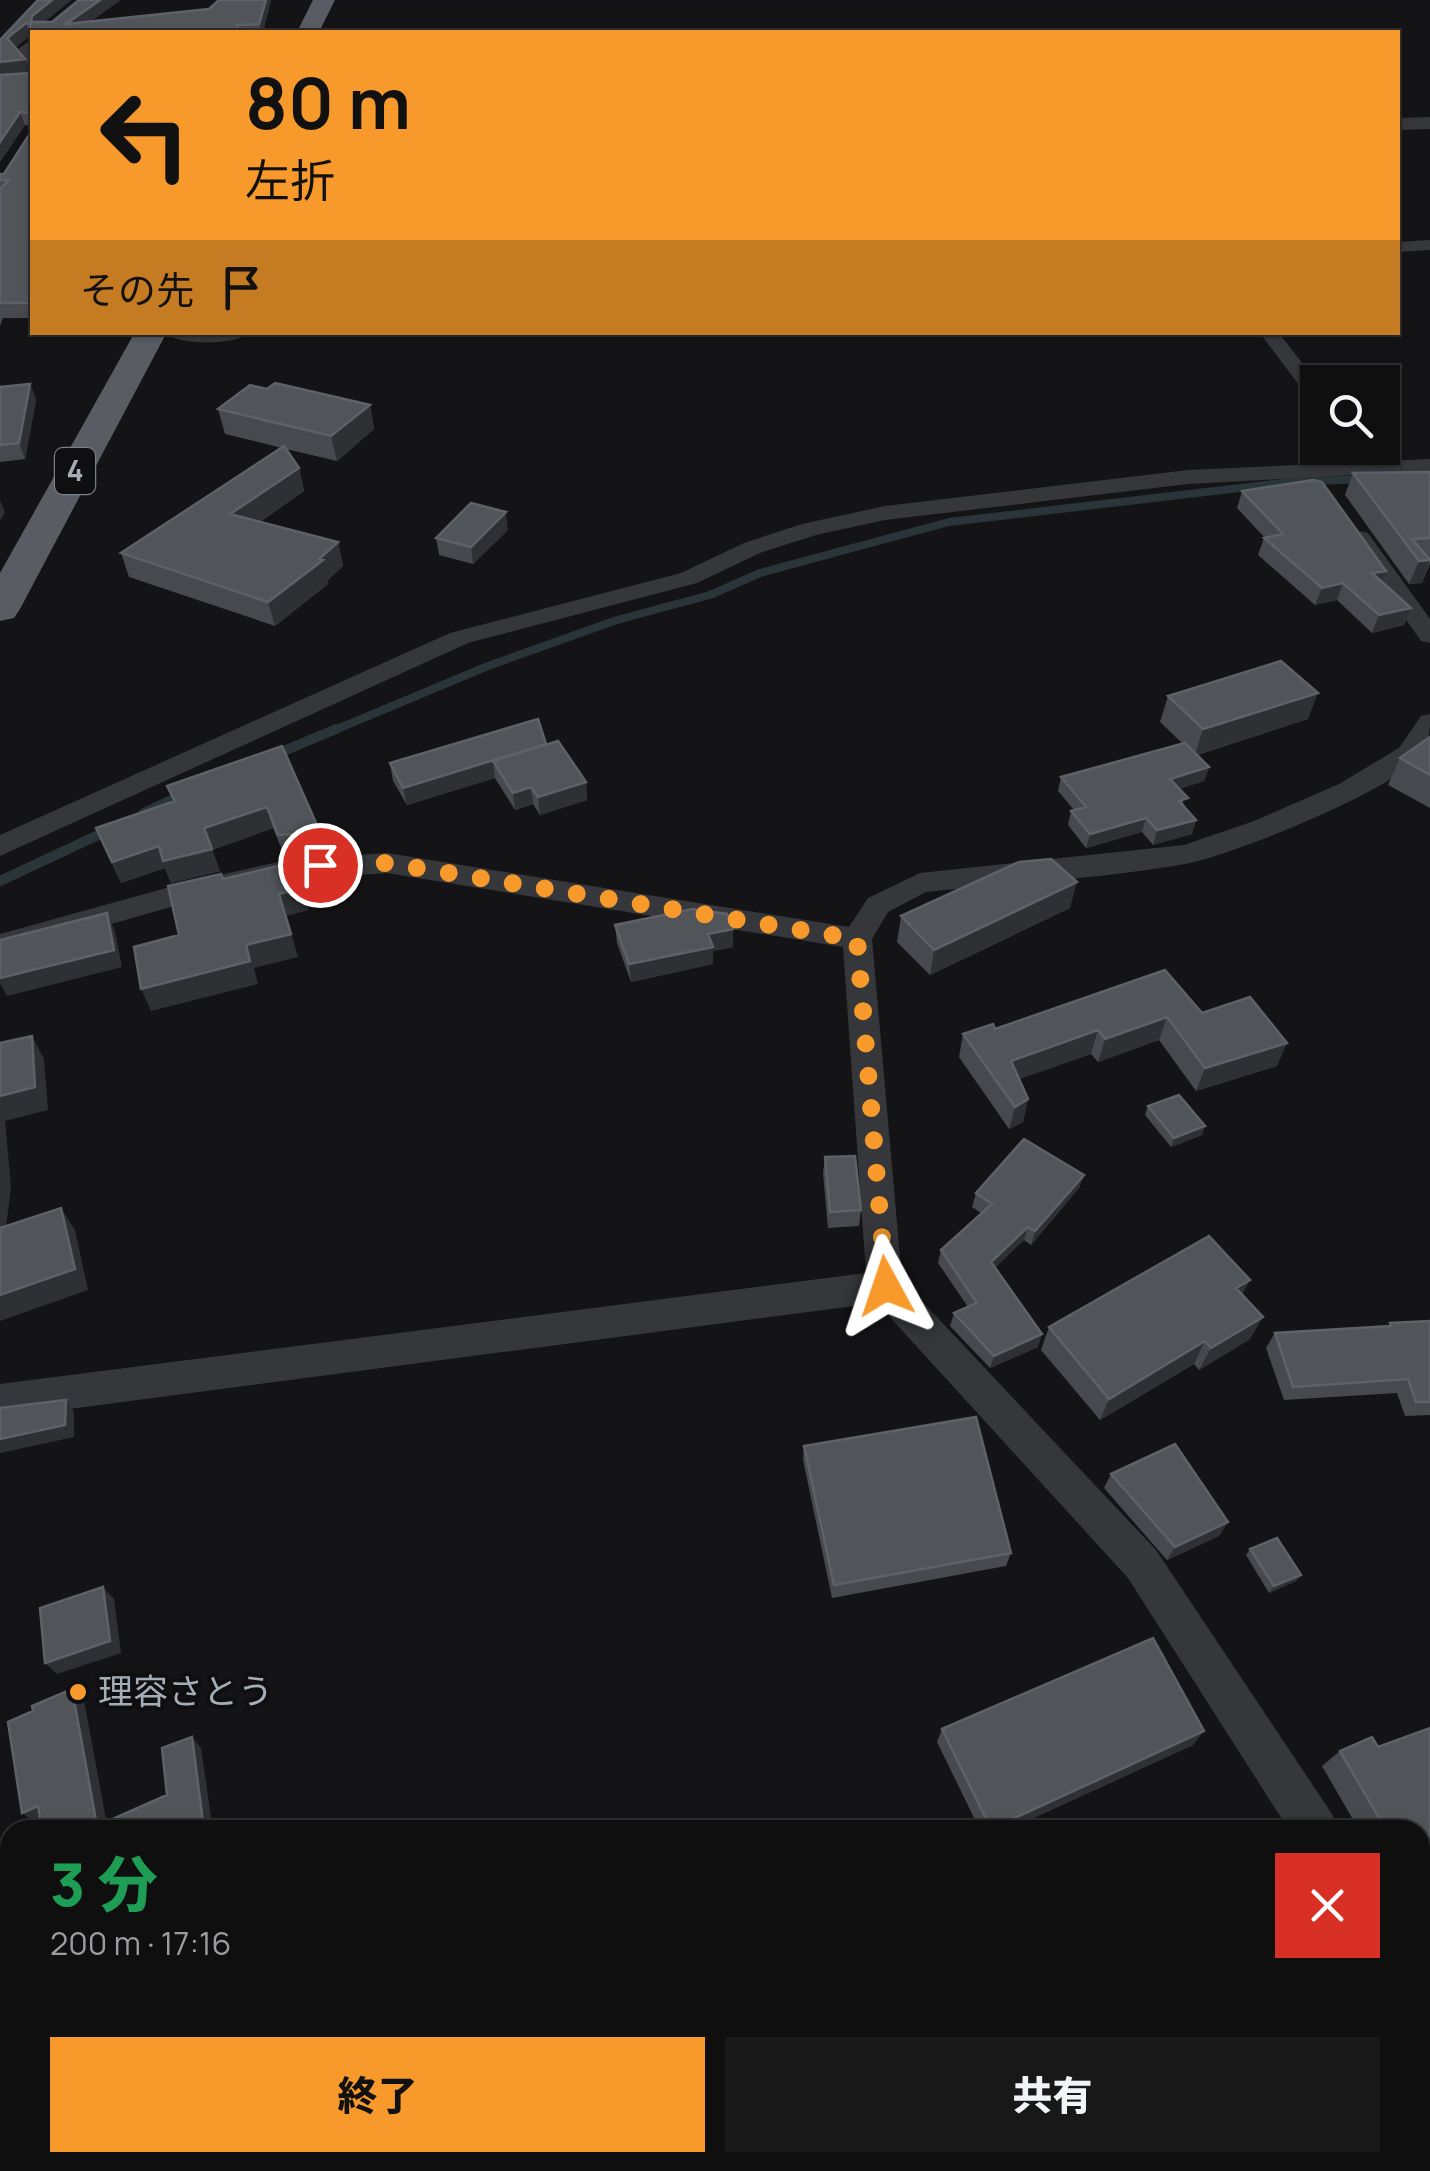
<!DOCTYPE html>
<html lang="ja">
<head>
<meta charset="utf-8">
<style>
	body { margin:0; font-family:Manrope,"Noto Sans JP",sans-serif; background:#181819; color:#f1f3f6; height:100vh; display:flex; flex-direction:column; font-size:38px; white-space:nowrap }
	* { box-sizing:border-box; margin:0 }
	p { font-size:32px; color:#9b9c9f }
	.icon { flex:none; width:55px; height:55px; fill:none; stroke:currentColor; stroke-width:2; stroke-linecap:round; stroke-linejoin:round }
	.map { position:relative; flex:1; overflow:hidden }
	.panel { position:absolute; left:0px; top:1820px; width:1430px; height:352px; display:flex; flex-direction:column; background:#0f0f10; border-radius:30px 30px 0 0; box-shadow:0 2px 8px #0004,0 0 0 2px #2f2f30 }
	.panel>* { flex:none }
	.top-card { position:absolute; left:30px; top:30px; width:1370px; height:305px; border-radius:0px; box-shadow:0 2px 8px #0004,0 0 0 2px #2f2f30; background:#f79a2b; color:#111; overflow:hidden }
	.controls { position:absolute; left:1300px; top:365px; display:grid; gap:20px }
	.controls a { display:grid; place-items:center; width:100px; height:100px; border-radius:0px; background:#0f0f10; box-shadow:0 2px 8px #0004,0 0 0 2px #2f2f30; font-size:50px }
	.pin { position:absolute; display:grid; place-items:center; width:85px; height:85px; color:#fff; margin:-42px; border:5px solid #fff; border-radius:50%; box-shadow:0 2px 10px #0007 }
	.me { position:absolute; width:110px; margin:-55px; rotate:355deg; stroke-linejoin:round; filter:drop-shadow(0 0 8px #0008) }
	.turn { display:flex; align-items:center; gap:35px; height:210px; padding:0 50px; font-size:45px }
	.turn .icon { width:130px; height:130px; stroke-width:2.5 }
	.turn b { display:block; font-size:70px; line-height:85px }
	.then { display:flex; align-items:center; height:95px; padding:0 50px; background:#0003; gap:20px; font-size:38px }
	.round { display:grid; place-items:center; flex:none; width:105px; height:105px; border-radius:0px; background:#181819 }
	.head { display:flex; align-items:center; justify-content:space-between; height:170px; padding:0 50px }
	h1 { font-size:60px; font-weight:800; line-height:75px; color:#1e9e55 }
	.button { display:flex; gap:20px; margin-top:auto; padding:20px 50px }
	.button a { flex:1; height:115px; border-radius:0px; background:#f79a2b; color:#111; font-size:40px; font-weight:800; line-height:115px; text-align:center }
	.button a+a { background:#181819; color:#f1f3f6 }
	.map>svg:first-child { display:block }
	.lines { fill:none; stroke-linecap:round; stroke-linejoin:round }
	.stream-far1 { stroke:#2a353a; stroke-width:8 }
	.stream { stroke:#2a353a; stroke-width:10 }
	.minor { fill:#35373b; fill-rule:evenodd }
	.tertiary { fill:#35373b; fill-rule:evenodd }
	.trunk { fill:#595c63; fill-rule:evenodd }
	.wall { fill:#47494e; fill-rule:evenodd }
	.shaded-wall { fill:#2e3033 }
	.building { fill:#515459; stroke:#5e6268; stroke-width:2.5 }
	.route { stroke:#f79a2b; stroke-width:18; stroke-dasharray:0 32.4 }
	.poi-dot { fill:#f79a2b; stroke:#0f0f11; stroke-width:4 }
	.labels { text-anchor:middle; stroke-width:8; stroke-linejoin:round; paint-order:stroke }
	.shield { fill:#0f0f11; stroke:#787e85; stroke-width:2.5 }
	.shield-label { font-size:28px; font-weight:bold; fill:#a5adb7 }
	.near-poi-label { font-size:35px; fill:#a5adb7; stroke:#0f0f11; text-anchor:start }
</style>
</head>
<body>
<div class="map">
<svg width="1430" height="2171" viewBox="0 0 1430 2171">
	<rect width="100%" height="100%" fill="#141416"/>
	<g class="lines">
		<path class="stream-far1" d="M330,732L488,666L617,620L710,595L760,573L949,522L1291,482L1365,479"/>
		<path class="stream" d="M272,756L336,729
			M144,813L186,793
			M0,881L109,830"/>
		<path class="minor" d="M32,39V70L15,51Z
			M1430,240V250L1398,252V242Z
			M162,332H252C233,346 181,346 162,332Z
			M1259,332H1278L1318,383V403L1311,401Z
			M1430,459V471L1188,484L885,520L816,535L760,553L697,583L468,643L0,856V835L450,633L681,573L744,543L802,524L885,506L1188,470Z
			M1360,531L1368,533L1430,619V643L1421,641L1349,538Z
			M1430,714C1430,731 1430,743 1420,757C1391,791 1231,856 1185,864C1100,879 1011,883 926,892L888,912L872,939L902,1280L1156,1550L1332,1814L1339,1830H1289L1128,1578L877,1303L0,1418V1384L866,1273L843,947L387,873L287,880L188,902L0,956V934L188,882L287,860L387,853L849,927L868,898L920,873L1184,845L1254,821L1339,784L1399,748L1421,716Z
			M1420,1993L1430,1998V2062L1420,2058Z"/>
		<path class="tertiary" d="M1430,117V129L1398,130V118Z"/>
		<path class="trunk" d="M313,0H335L319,32H297Z
			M135,332H167L20,609L14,618L0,621V573Z
			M0,1899L10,1903V2017L0,2013Z
			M17,2162H105L107,2171H19Z"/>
	</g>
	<path class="wall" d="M38,0H71L44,22L91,21L209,9L271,0L263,32H32V318H3L0,326V174H4L31,132V126L25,125L0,162V40ZM30,36L31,73L3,75L29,72L15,47Z
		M30,384L36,400L25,459L0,462V387Z
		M267,389L370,405L374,429L337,461L286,449L299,468L304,491L260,522L338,542L343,566L327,581L328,584L275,626L129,577L121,553L282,448L225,434L218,409Z
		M1430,472V563L1422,583L1409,584L1345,495L1353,473Z
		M1242,491L1382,582L1411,608L1404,625L1372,633L1337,600L1315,605L1258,555L1264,538H1265L1237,508Z
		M508,530L473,564L439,555L436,538Z
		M1168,696L1308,719L1197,755L1209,767L1204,781L1179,789L1185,808L1196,820L1192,834L1153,845L1142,832L1086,848L1068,825L1071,811L1074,810L1058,791L1061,777L1182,743L1160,722Z
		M1430,737V808L1388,785L1400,758Z
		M546,745L586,782L587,800L540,815L533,804L515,810L495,778L407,805L393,781L390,763Z
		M282,746L320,832L326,853L285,857L273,828L212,850L220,871L171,883L165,868L121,883L96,828L173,802L167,786Z
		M1070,908L930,975L897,942L901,916Z
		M615,925L733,929V947L713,951V964L631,982L617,943Z
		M1202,1013L1277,1066L1196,1091L1159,1040L1098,1062L1091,1054L1019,1079L1028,1099L1023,1122L1009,1129L959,1057L963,1034L995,1029Z
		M1148,1106L1205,1126L1202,1135L1171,1147L1145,1115Z
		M825,1157L861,1210L859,1226L828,1228L823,1173Z
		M1084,1175L1079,1188L1031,1245L1024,1240L995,1267L1038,1347L990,1368L950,1326L954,1313L968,1307L938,1263L941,1250L981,1213L972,1207L976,1193Z
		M1242,1295L1250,1339L1199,1370L1194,1364L1100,1420L1041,1350L1049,1327Z
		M1430,1321V1415L1405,1416L1397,1393L1284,1400L1266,1348L1275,1333L1388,1327L1390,1323Z
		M804,1446L1011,1553L1006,1566L832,1598L803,1460Z
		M1111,1474L1228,1522L1219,1536L1167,1560L1104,1488Z
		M1250,1549L1301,1575L1296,1581L1269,1593L1246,1555Z
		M1430,1728V1954L1420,1937V1830H1359L1322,1766L1340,1751L1378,1747Z
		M942,1729L1193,1745L1007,1830H980L937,1742Z"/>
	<path class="shaded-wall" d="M52,0H71L36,29L31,22L32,16Z
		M100,0H121L76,32L66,24Z
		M266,0H271L263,32H261L259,24Z
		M26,23L30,36L11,51L7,38Z
		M25,59L29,72L0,75V62Z
		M20,112L25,125L0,162V142Z
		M30,384L36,400L25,459L19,443Z
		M370,405L374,429L337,461L331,436Z
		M299,468L304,491L236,538L230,514Z
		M0,500L5,512L0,521Z
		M506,512L508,530L473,564L471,547Z
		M338,542L343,566L327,581L328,584L275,626L268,602Z
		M1430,560L1422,583L1409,584L1419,561Z
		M1386,571L1379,588L1372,573Z
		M1343,583L1337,600L1315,605L1322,588Z
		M1411,608L1404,625L1372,633L1379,615Z
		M1318,693L1308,719L1195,755L1203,729Z
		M546,744L493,761L495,778L407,805L403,788Z
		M1209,767L1204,781L1166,793L1170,779Z
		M586,782L587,800L540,815L538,797Z
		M531,787L533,804L515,810L513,793Z
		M267,807L273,828L212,850L220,871L171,883L165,868L121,883L112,862Z
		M1146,818L1142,832L1086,848L1090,834Z
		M1196,820L1192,834L1153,845L1157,830Z
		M1077,882L1070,908L930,975L934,950Z
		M303,888L309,910L286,916L298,957L254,968L258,984L151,1011L141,989L246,945L279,894Z
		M107,913L115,931L122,967L7,996L0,983V978Z
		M733,929V947L713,951V964L631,982L629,964L708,934Z
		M1167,1017L1159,1040L1098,1062L1105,1039Z
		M1098,1030L1091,1054L1005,1084L1011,1061Z
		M32,1036L44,1059L48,1110L5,1121L11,1186L3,1254L0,1250V1096Z
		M1287,1043L1277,1066L1196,1091L1205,1068Z
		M1028,1099L1023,1122L1009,1129L1015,1107Z
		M1205,1126L1202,1135L1171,1147L1174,1138Z
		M1084,1175L1079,1188L1031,1245L1035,1231Z
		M61,1208L75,1230L88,1290L0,1321V1295Z
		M1028,1227L1024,1240L988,1275L991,1262Z
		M1250,1280L1238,1303L1236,1288Z
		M1263,1317L1250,1339L1199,1370L1211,1348Z
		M1042,1334L1038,1347L990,1368L994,1356Z
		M1205,1341L1194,1364L1100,1420L1109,1399Z
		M66,1400L74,1412V1437L0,1453V1439Z
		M1228,1522L1219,1536L1167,1560L1175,1547Z
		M1301,1575L1296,1581L1269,1593L1274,1586Z
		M103,1587L114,1599L121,1653L57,1674L45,1663Z
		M72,1689L84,1700L108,1830L97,1826Z
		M1204,1731L1193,1745L1007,1830H991Z
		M192,1737L201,1748L213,1830H204Z
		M38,1806L51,1816L36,1823L22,1813Z
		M240,2162H256L239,2171H225Z"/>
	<path class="building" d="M38,0H52L32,16L31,22H52L79,0H100L66,24L209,9L219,0H266L259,24L237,25L238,32H32V303H0V189L9,180H0V174H4L31,132V113L20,112L0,142V75L31,73V24L26,23L7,38L25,59L0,62V40Z
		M275,383L370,405L331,436L218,409L250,385L267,389Z
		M30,384L19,443L0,445V387Z
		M284,446L299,468L230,514L338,542L319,559L323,560L268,602L121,553Z
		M1430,472V538L1412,539L1430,560L1419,561L1353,473Z
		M1313,480L1322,482L1386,571L1372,573L1411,608L1379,615L1343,583L1322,588L1264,538L1283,534L1242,491Z
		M471,503L506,512L471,547L436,538Z
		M1281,661L1318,693L1203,729L1168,696Z
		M538,719L546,744L403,788L390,763Z
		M1430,737V775L1400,758Z
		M558,741L586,782L538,797L531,787L513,793L493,761Z
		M1185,743L1209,767L1170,779L1188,798L1179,801L1196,820L1157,830L1146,818L1090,834L1071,811L1086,807L1061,777Z
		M282,746L320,832L278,835L267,807L204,828L212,849L163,861L159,846L112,862L96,828L175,801L167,786Z
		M1051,859L1077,882L934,950L901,916L1019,862Z
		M295,862L303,888L279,894L291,934L246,945L250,961L141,989L134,947L179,935L168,886L221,874L223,879Z
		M693,909L727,914L733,929L708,934L713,947L629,964L615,925Z
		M107,913L114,950L0,978V940Z
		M1165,970L1202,1013L1250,997L1287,1043L1205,1068L1167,1017L1105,1039L1098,1030L1011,1061L1028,1099L1015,1107L963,1034L993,1024L995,1029Z
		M32,1036L35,1087L0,1096V1043Z
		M1179,1095L1205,1126L1174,1138L1148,1106Z
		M1024,1139L1084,1175L1035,1231L1028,1227L991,1262L1042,1334L994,1356L954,1313L977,1303L941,1250L992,1204L976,1193Z
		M855,1156L861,1210L830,1212L825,1157Z
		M61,1208L75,1269L0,1295V1228Z
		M1209,1236L1250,1280L1236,1288L1263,1317L1211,1348L1205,1341L1109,1399L1049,1327Z
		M1430,1321V1402H1416L1408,1379L1293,1387L1275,1333L1391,1326L1390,1323Z
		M66,1400L65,1425L0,1439V1408Z
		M976,1417L1011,1553L834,1585L804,1446Z
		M1175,1444L1228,1522L1175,1547L1111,1474Z
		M1277,1538L1301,1575L1274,1586L1250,1549Z
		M103,1587L110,1641L45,1663L40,1608Z
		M1153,1638L1204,1731L991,1829L942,1729Z
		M72,1689L97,1826L167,1795L162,1748L192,1737L204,1830H42L38,1806L22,1813L8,1722L33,1711L32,1706Z
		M1430,1728V1906L1420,1889V1830H1386L1340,1751L1372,1737L1378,1747Z
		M136,2162H240L225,2171H138Z
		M355,2165L357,2171H341Z"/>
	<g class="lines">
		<path class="route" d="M320,865L387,863L857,939L886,1286"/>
	</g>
	<circle class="poi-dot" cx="78" cy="1692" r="10"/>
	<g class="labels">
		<rect class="shield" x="55" y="448" width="40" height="46" rx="8"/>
		<g class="shield-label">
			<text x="75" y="481">4</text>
		</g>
		<g class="near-poi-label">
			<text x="98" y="1704">理容さとう</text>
		</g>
	</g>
</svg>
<div class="controls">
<a><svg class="icon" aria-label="search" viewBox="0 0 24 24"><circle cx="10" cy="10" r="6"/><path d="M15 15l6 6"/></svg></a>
</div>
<div class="pin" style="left:320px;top:865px;background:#d93025"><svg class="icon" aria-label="arrive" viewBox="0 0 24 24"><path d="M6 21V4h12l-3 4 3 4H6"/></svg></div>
<svg class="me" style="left:886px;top:1286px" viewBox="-20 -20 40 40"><path d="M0-17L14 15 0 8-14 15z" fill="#f79a2b" stroke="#fff" stroke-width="4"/></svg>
<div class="top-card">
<div class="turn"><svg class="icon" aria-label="left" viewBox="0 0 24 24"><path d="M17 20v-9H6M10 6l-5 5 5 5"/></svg><div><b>80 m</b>左折</div></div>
<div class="then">その先<svg class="icon" aria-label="arrive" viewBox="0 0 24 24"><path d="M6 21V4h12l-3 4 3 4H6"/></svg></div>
</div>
<section class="panel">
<div class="head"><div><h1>3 分</h1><p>200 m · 17:16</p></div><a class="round" style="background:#d93025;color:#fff"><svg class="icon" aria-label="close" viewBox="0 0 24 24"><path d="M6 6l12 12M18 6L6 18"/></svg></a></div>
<div class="button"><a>終了</a><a>共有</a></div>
</section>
</div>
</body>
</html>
